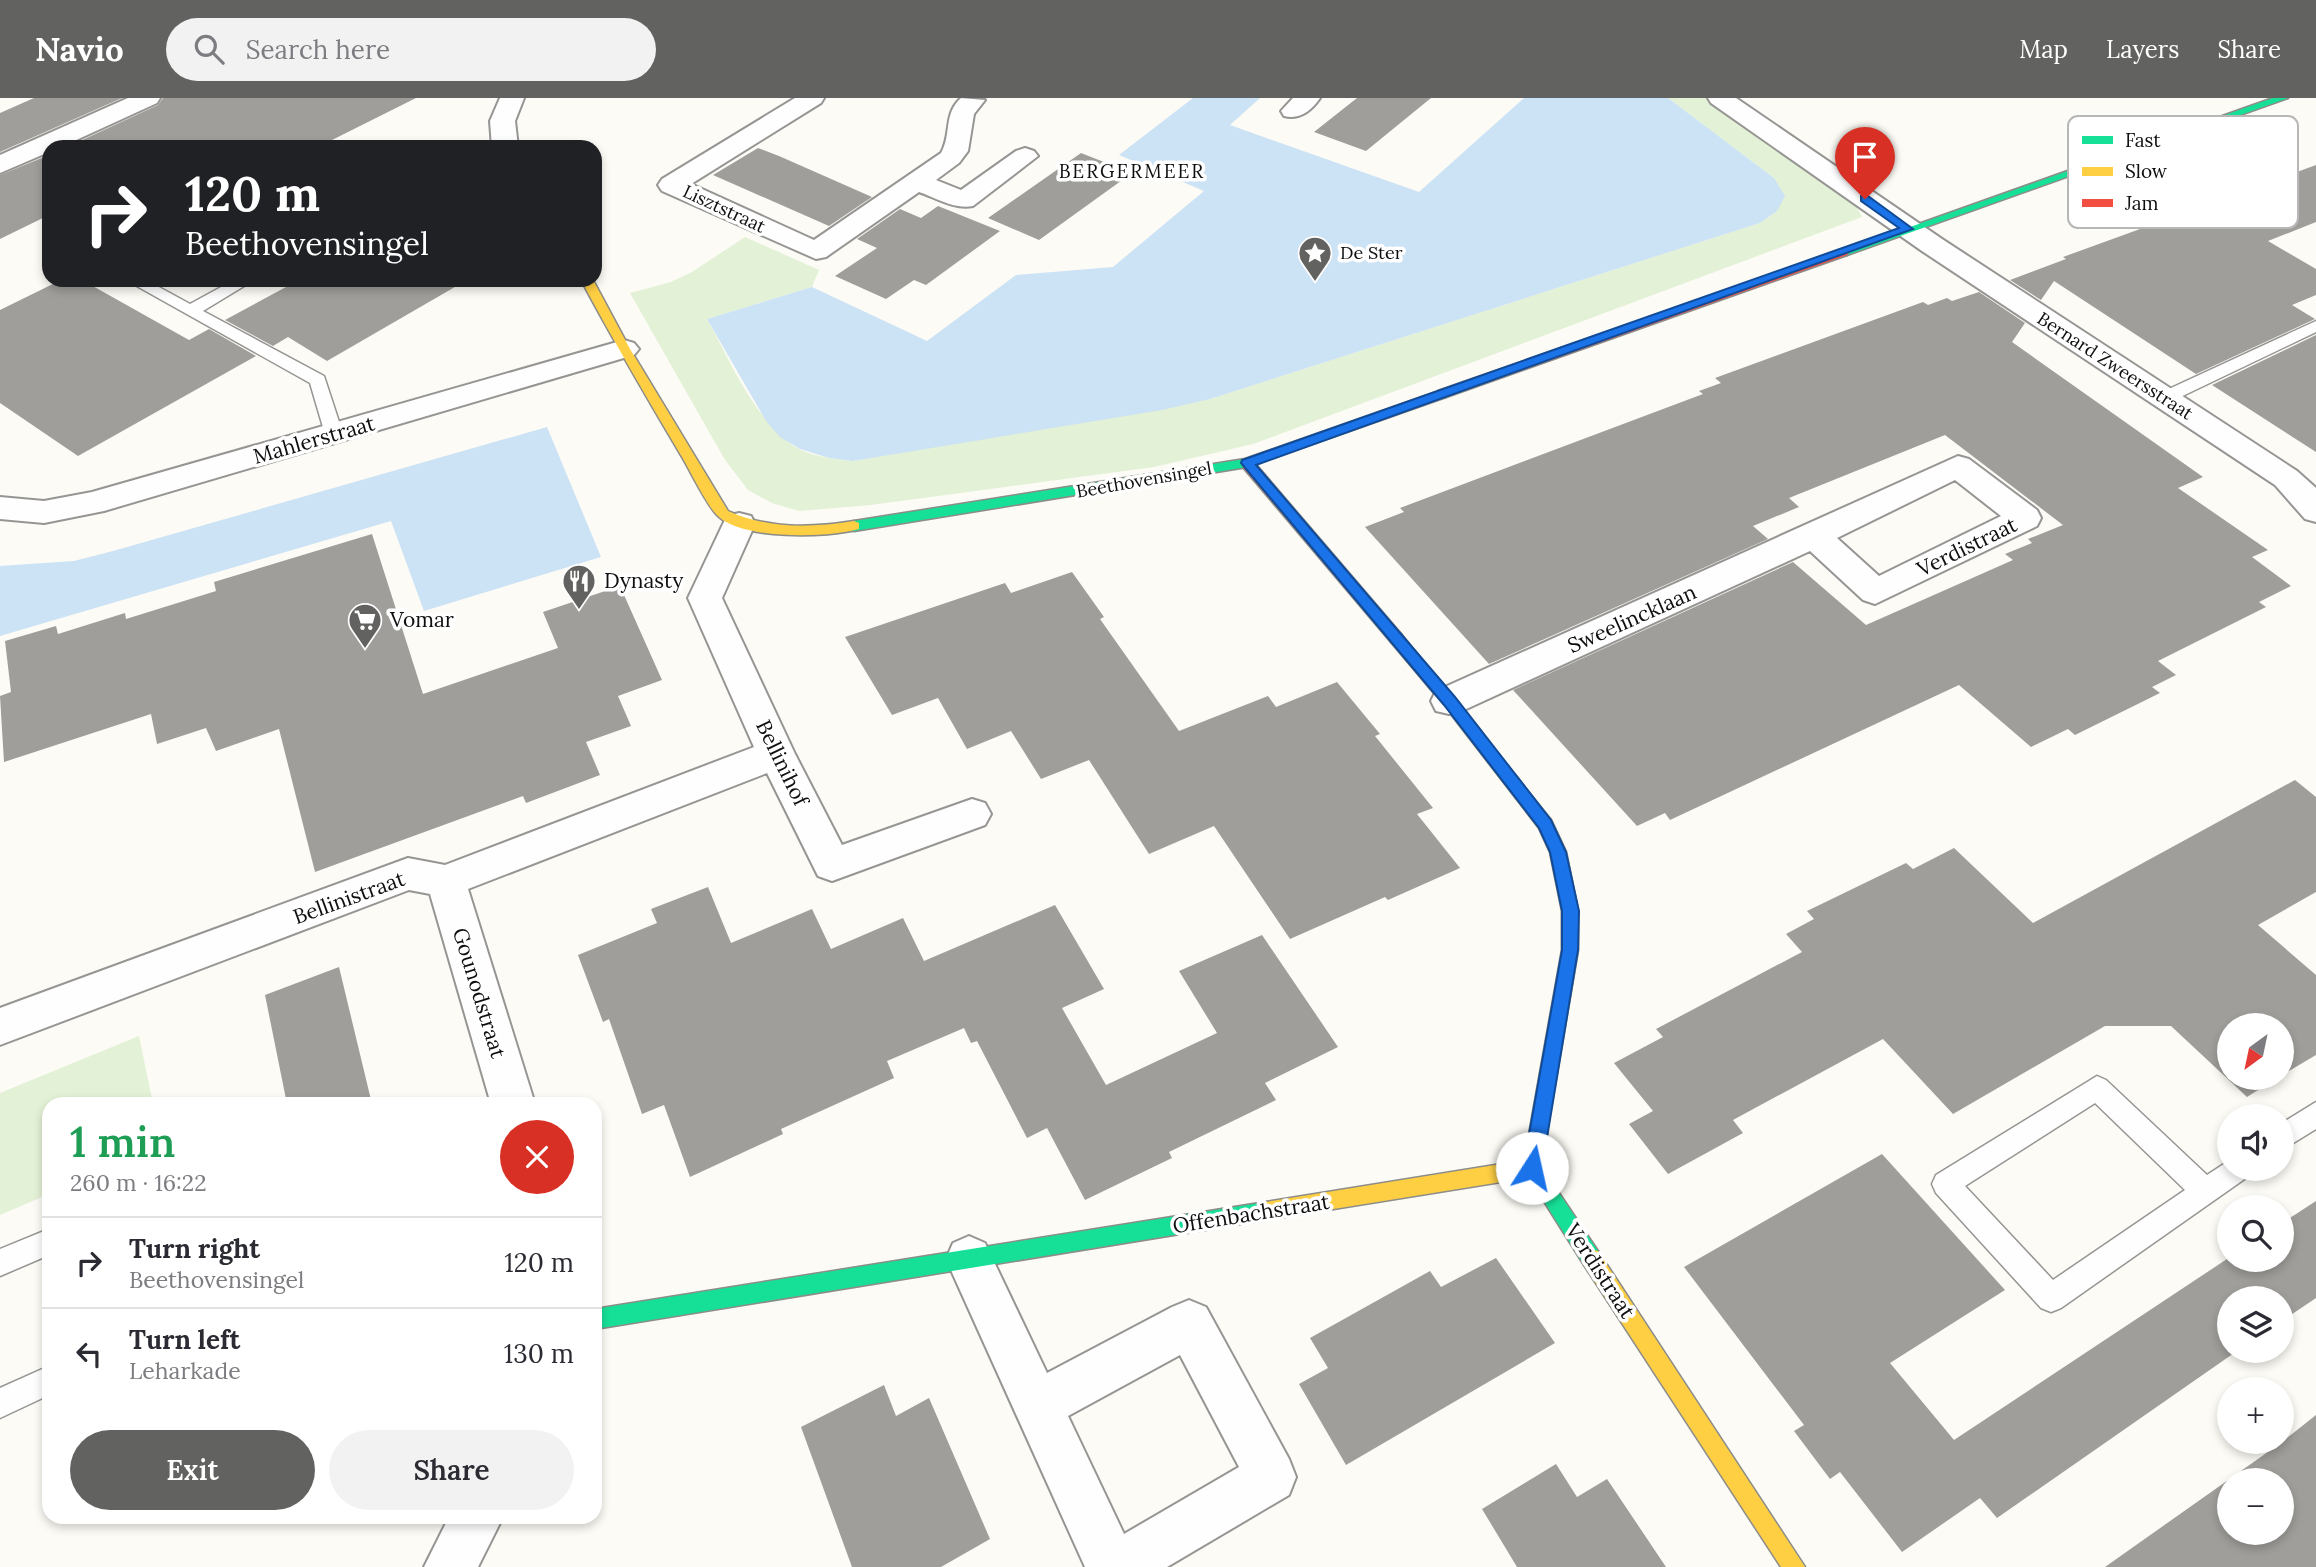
<!DOCTYPE html>
<html lang="en">
<head>
<meta charset="utf-8">
<style>
	body { margin:0; font-family:Lora,serif; background:#f2f2f3; color:#2b2b33; height:100vh; display:flex; flex-direction:column; font-size:26px; white-space:nowrap }
	* { box-sizing:border-box; margin:0 }
	p { font-size:23px; color:#7c7c81 }
	.icon { flex:none; width:38px; height:38px; fill:none; stroke:currentColor; stroke-width:2; stroke-linecap:round; stroke-linejoin:round }
	.map { position:relative; flex:1; overflow:hidden }
	.panel { position:absolute; left:42px; top:999px; width:560px; height:427px; display:flex; flex-direction:column; background:#fff; border-radius:21px; box-shadow:0 4px 10px #0003 }
	.panel>* { flex:none }
	.top-card { position:absolute; left:42px; top:42px; width:560px; height:147px; border-radius:21px; box-shadow:0 4px 10px #0003; background:#202124; color:#fff; overflow:hidden }
	.needle { width:46px; rotate:213deg }
	.tools { position:absolute; left:2217px; top:915px; display:grid; gap:14px }
	.tools a { display:grid; place-items:center; width:77px; height:77px; border-radius:50%; background:#fff; box-shadow:0 4px 10px #0003; font-size:35px }
	.pin { position:absolute; display:grid; place-items:center; width:60px; height:60px; color:#fff; margin:-72px -30px; border-radius:50% 50% 50% 0; rotate:-45deg; box-shadow:0 0 7px #0007 }
	.pin .icon { rotate:45deg }
	.me { position:absolute; width:77px; margin:-38px; rotate:10deg; stroke-linejoin:round; filter:drop-shadow(0 0 5px #0008) }
	.turn { display:flex; align-items:center; gap:24px; height:147px; padding:0 28px; font-size:32px }
	.turn .icon { width:91px; height:91px; stroke-width:2.5 }
	.turn b { display:block; font-size:49px; line-height:60px }
	.round { display:grid; place-items:center; flex:none; width:74px; height:74px; border-radius:37px; background:#f2f2f3 }
	.overview { display:flex; align-items:center; justify-content:space-between; height:119px; padding:0 28px }
	h1 { font-size:42px; font-weight:600; line-height:52px; color:#1e9e55 }
	.button { display:flex; gap:14px; margin-top:auto; padding:14px 28px }
	.button a { flex:1; height:80px; border-radius:42px; background:#626260; color:#fff; font-size:28px; font-weight:600; line-height:80px; text-align:center }
	.button a+a { background:#f2f2f3; color:#2b2b33 }
	ul { padding:0; list-style:none }
	li { display:flex; align-items:center; gap:21px; height:91px; padding:0 28px; border-top:2px solid #e1e1e2 }
	li div { flex:1 }
	li b { display:block; font-size:26px }
	li em { font-style:normal }
	header { display:flex; align-items:center; gap:42px; box-sizing:border-box; height:98px; padding:0 35px; background:#626260; color:#fff }
	header strong { font-size:33px }
	nav { display:flex; gap:38px; margin-inline-start:auto; font-size:24px }
	.search { width:490px; height:63px; background:#f2f2f3; display:flex; align-items:center; gap:18px; box-sizing:border-box; padding:0 24px; border-radius:38px; color:#7c7c81; font-size:26px }
	.map>svg:first-child { display:block }
	.green { fill:#e3f1d6 }
	.water { fill:#cce2f5 }
	.building { fill:#a09e9a; fill-rule:evenodd }
	.lines { fill:none; stroke-linecap:round; stroke-linejoin:round }
	.lane-casing { stroke:#969593; stroke-width:3 }
	.street-casing { stroke:#969593; stroke-width:4 }
	.fast-casing { stroke:#8c8c89; stroke-width:3 }
	.slow-casing { stroke:#8c8c89; stroke-width:3 }
	.jam-casing { stroke:#8c8c89; stroke-width:3 }
	.lane { fill:#fffefe; fill-rule:evenodd }
	.street { fill:#fffefe; fill-rule:evenodd }
	.fast { fill:#16e098; fill-rule:evenodd }
	.slow { fill:#ffcf43; fill-rule:evenodd }
	.jam { fill:#f24e42; fill-rule:evenodd }
	.route { fill:#1a73e8; stroke:#114b97; stroke-width:2 }
	.labels { text-anchor:middle; stroke-width:7; stroke-linejoin:round; paint-order:stroke }
	.far-street-label { font-size:18px; fill:#0f0f0f; stroke:#fff }
	.far-poi-label { font-size:18px; fill:#0f0f0f; stroke:#fff; text-anchor:start }
	.far-neighbourhood-label { font-size:19px; letter-spacing:2px; fill:#0f0f0f; stroke:#fff }
	.street-label { font-size:21px; fill:#0f0f0f; stroke:#fff }
	.poi-label { font-size:21px; fill:#0f0f0f; stroke:#fff; text-anchor:start }
	.key { fill:#fff; stroke:#b7b7b7; stroke-width:2 }
	.key-label { font-size:19px; fill:#0f0f0f }
</style>
</head>
<body>
<header>
<strong>Navio</strong>
<div class="search"><svg class="icon" aria-label="search" viewBox="0 0 24 24"><circle cx="10" cy="10" r="6"/><path d="M15 15l6 6"/></svg>Search here</div>
<nav><a>Map</a><a>Layers</a><a>Share</a></nav>
</header>
<div class="map">
<svg width="2316" height="1469" viewBox="0 0 2316 1469">
	<rect width="100%" height="100%" fill="#fcfbf5"/>
	<path class="green" d="M1668,0H1707L1850,97L1862,119L1253,346L1154,369L871,407L799,413L772,405L748,392L725,362L630,195L671,184L692,174L745,139L819,172L812,189L707,221C730,262 757,329 801,352C816,359 837,361 853,363L1210,301L1760,125L1777,113L1774,80Z
		M139,938L153,1006H49V1096L0,1117V995Z"/>
	<path class="water" d="M1193,0H1260L1230,27L1419,94L1524,0H1668L1774,80L1785,98L1777,113L1760,125L1210,301L1162,312L853,363L829,360L800,351L780,339L766,323L707,221L812,189L927,243L1016,177L1113,169L1204,93L1119,57Z
		M547,329L601,459L424,513L391,423L0,538V468L74,463L113,453Z"/>
	<path class="building" d="M34,0H122L0,54V15Z
		M163,0H416L318,49H67L158,7Z
		M1357,0H1431L1366,53L1314,34Z
		M758,50L779,58L872,99L829,128L713,77Z
		M1081,55L1132,75L1039,142L988,120Z
		M49,57V117L0,141V77Z
		M2316,67V124L2268,143L2316,171V197L2292,207L2315,221L2196,276L2054,183L2041,202L2010,182L2066,161L2063,159Z
		M938,108L1000,133L926,187L914,182L886,201L835,178L877,150L857,141L900,111L921,120Z
		M61,182H82L189,242L209,231L256,258L78,358L0,305V212Z
		M299,182H467L327,263L288,239L273,248L225,222Z
		M1979,194L2025,225L2012,244L2203,379L2178,390L2268,452L2252,459L2291,488L2259,504L2266,509L2158,563L2176,577L2152,589L2160,595L2075,637L2068,631L2031,649L1959,587L1670,722L1665,715L1637,728L1513,592L1793,464L1866,527L2013,462L2005,456L2032,445L2028,441L2063,427L1945,337L1789,400L1799,409L1753,428L1768,441L1489,566L1365,429L1404,414L1400,410L1703,296L1699,293L1721,285L1715,280L1923,204L1928,207L1947,200L1952,203Z
		M2316,237V354L2212,287Z
		M372,436L423,596L558,550L543,514L620,488L662,582L618,598L631,628L586,644L600,677L526,705L523,698L315,774L279,631L216,653L206,630L157,646L151,616L4,664L0,598L11,594L5,543L56,528L58,536L125,515L126,521L216,493L214,484Z
		M1072,474L1104,519L1100,521L1179,633L1268,598L1276,609L1337,584L1380,636L1375,638L1433,710L1417,716L1460,770L1388,802L1385,799L1290,841L1214,728L1149,756L1089,662L1041,681L1011,633L967,651L938,600L892,617L845,539L1005,485L1011,495Z
		M2295,682L2316,699V794L2258,827L2316,877V957L2282,977V928H2230V980H2277L2247,999L2171,928H2105L1953,1016L1883,941L1733,1022L1743,1035L1668,1076L1629,1026L1653,1013L1614,965L1663,939L1656,931L1802,854L1786,836L1814,821L1807,813L1906,765L1913,771L1954,750L2033,825Z
		M708,789L731,845L812,811L831,851L903,820L924,863L1055,807L1104,891L1062,910L1106,987L1217,935L1179,873L1262,837L1338,949L1265,985L1276,1002L1169,1054L1172,1060L1085,1102L1047,1030L1027,1040L977,943L971,945L964,930L887,963L894,980L781,1031L783,1036L690,1079L664,1007L642,1016L609,921L603,924L578,857L657,825L651,811Z
		M339,869L372,1006H287L265,897Z
		M1882,1056L2005,1192L1890,1265L1954,1342L2230,1159V1162H2282V1125L2316,1103V1200L2282,1223V1200H2230V1253H2237L1997,1420L1980,1400L1902,1454L1840,1374L1830,1381L1794,1333L1804,1327L1684,1169Z
		M1496,1160L1555,1245L1346,1367L1299,1286L1328,1270L1310,1240L1430,1173L1441,1189Z
		M884,1287L896,1318L929,1300L990,1441L941,1469H852L801,1329Z
		M2316,1317V1469H2105L2282,1344ZM2230,1382H2282V1435H2230Z
		M1556,1366L1577,1399L1607,1381L1666,1469H1517L1482,1411Z"/>
	<g class="lines">
		<defs>
			<path id="lane" d="M126,182H146L190,206L234,182H254L203,213L324,278L343,336L340,340H328L325,336L310,285Z
				M2316,223V234L2170,304H2158L2155,300L2158,296Z
				M2097,978L2106,982L2207,1077L2230,1062V1071H2250L2246,1080L2061,1210L2051,1214L2041,1210L1936,1095L1932,1086L1936,1077ZM2095,1005L2185,1092L2053,1182L1965,1088Z
				M2316,1004V1031L2282,1052V1025Z
				M49,1131V1157L0,1178V1151Z
				M49,1268V1297L0,1320V1290Z"/>
			<path id="street" d="M128,0H160L157,5L61,49H49V54L0,75V57Z
				M500,0H524L515,23L518,49H492L490,23Z
				M795,0H824L821,5L691,86L814,142L941,55C952,36 943,16 961,0L985,2L974,16L968,53L959,65L936,82L961,92L1016,53L1025,50L1034,53L1038,58L973,108C955,112 936,100 919,94L826,159L816,161L662,93L658,87L662,81Z
				M1293,0H1320C1311,13 1300,22 1284,18L1281,13Z
				M1708,0H1736L1942,141L2297,373L2316,390V424L2305,421L2275,387L1922,153L1711,5Z
				M624,242L634,245L639,251L634,257L104,413L44,425L0,421V399L44,403L92,394Z
				M1958,358L1969,361L2037,412L2041,420L2037,428L1875,506L1863,502L1810,453L1462,613L1449,616L1436,613L1431,603L1436,593ZM1955,382L2001,418L1879,478L1837,440Z
				M739,415L751,418L755,426L722,500L795,656L842,747L972,701L985,705L991,716L985,727L832,783L818,778L767,675L468,791L535,1006H491L430,796L409,792L0,947V910L408,760L445,767L754,649L688,500L723,426L727,418Z
				M969,1138L985,1145L1047,1275L1172,1209L1189,1202L1206,1209L1289,1361L1296,1379L1289,1397L1167,1469H1085L946,1161L953,1145ZM1180,1257L1239,1369L1124,1436L1068,1318Z
				M449,1419H503L478,1469H424Z"/>
			<path id="fast" d="M2273,0H2288L1847,157L1837,155Z
				M1442,292L1448,296L1446,299L1247,369L854,433L847,428L854,423L1245,361Z
				M1396,535L1401,536L1551,722L1566,754L1578,813V852L1541,1068L1598,1153L1601,1160L1598,1167L1591,1169L1584,1167L1523,1070L1562,852V813L1550,754L1539,730L1444,607L1391,544L1389,540Z
				M1266,1104L1273,1107L1275,1113L1273,1119L1266,1122L595,1231V1211Z"/>
			<path id="slow" d="M581,182H593L630,251L728,413C769,431 810,430 854,423L859,425V431C828,440 742,442 718,418C707,408 691,374 682,359C647,300 613,242 581,182Z
				M1532,1061L1538,1064L1541,1070L1538,1076L1532,1079L1266,1122L1259,1119L1257,1113L1259,1107L1266,1104Z
				M1591,1151L1598,1153L1805,1469H1781L1584,1167L1581,1160L1584,1153Z"/>
			<path id="jam" d="M1843,152L1849,155L1847,157L1446,299L1442,300L1436,296L1438,293Z
				M1247,361L1252,362L1401,536L1403,540L1401,544H1391L1242,368V362Z"/>
		</defs>
		<use href="#lane" class="lane-casing"/>
		<use href="#street" class="street-casing"/>
		<use href="#fast" class="fast-casing"/>
		<use href="#slow" class="slow-casing"/>
		<use href="#jam" class="jam-casing"/>
		<use href="#lane" class="lane"/>
		<use href="#street" class="street"/>
		<use href="#fast" class="fast"/>
		<use href="#slow" class="slow"/>
		<use href="#jam" class="jam"/>
	</g>
	<path class="route" d="M1861,98H1868L1913,131L1256,367L1455,599L1551,722L1566,754L1579,813L1578,852L1542,1070L1539,1076L1532,1079L1526,1076L1523,1070L1562,852V813L1550,754L1539,730L1444,607L1241,365L1242,362L1899,130L1861,103Z"/>
	<defs>
		<symbol id="sight-pin" viewBox="-11 -11 22 30"><path d="M0 17L-7.5 6A9.5 9.5 0 1 1 7.5 6Z" fill="#626260" stroke="#fff"/><path d="M0-6L1.8-2.2L6-1.7L2.9 1.2L3.7 5.4L0 3.3L-3.7 5.4L-2.9 1.2L-6-1.7L-1.8-2.2Z" fill="#fff"/></symbol>
		<symbol id="restaurant-pin" viewBox="-11 -11 22 30"><path d="M0 17L-7.5 6A9.5 9.5 0 1 1 7.5 6Z" fill="#626260" stroke="#fff"/><path d="M-5-6h1v4h1v-4h1v4h1v-4h1v5L-1.5 .5V6h-2V.5L-5-1ZM5-6V6H3V1.5H1.5Q1.5-4 5-6Z" fill="#fff"/></symbol>
		<symbol id="supermarket-pin" viewBox="-11 -11 22 30"><path d="M0 17L-7.5 6A9.5 9.5 0 1 1 7.5 6Z" fill="#626260" stroke="#fff"/><path d="M-6-5.5h2.5l.6 2H6L4.5 2H-2.5L-4.4-4H-6ZM-1.5 3.2a1.3 1.3 0 1 0 .1 0ZM3 3.2a1.3 1.3 0 1 0 .1 0Z" fill="#fff"/></symbol>
	</defs>
	<g fill-rule="evenodd">
		<use href="#sight-pin" x="1296" y="136" width="38" height="52"/>
		<use href="#restaurant-pin" x="560" y="464" width="38" height="52"/>
		<use href="#supermarket-pin" x="346" y="503" width="38" height="52"/>
	</g>
	<g class="labels">
		<g class="far-street-label">
			<text transform="translate(724 111) rotate(25)" y="6">Lisztstraat</text>
			<text transform="translate(2115 268) rotate(33)" y="6">Bernard Zweersstraat</text>
			<text transform="translate(1144 382) rotate(-10)" y="6">Beethovensingel</text>
		</g>
		<g class="far-poi-label">
			<text x="1340" y="161">De Ster</text>
		</g>
		<g class="far-neighbourhood-label">
			<text x="1132" y="80">BERGERMEER</text>
		</g>
		<g class="street-label">
			<text transform="translate(314 342) rotate(-16)" y="7">Mahlerstraat</text>
			<text transform="translate(1967 449) rotate(-26)" y="7">Verdistraat</text>
			<text transform="translate(1632 521) rotate(-24)" y="7">Sweelincklaan</text>
			<text transform="translate(782 665) rotate(64)" y="7">Bellinihof</text>
			<text transform="translate(349 800) rotate(-20)" y="7">Bellinistraat</text>
			<text transform="translate(479 895) rotate(73)" y="7">Gounodstraat</text>
			<text transform="translate(1251 1116) rotate(-9)" y="7">Offenbachstraat</text>
			<text transform="translate(1600 1173) rotate(57)" y="7">Verdistraat</text>
		</g>
		<g class="poi-label">
			<text x="604" y="490">Dynasty</text>
			<text x="390" y="529">Vomar</text>
		</g>
	</g>
	<rect x="2068" y="18" width="230" height="112" rx="10" class="key"/>
	<rect x="2082" y="38" width="31" height="8" fill="#16e098"/>
	<rect x="2082" y="69" width="31" height="9" fill="#ffcf43"/>
	<rect x="2082" y="101" width="31" height="8" fill="#f24e42"/>
	<g class="key-label">
		<text x="2125" y="49">Fast</text>
		<text x="2125" y="80">Slow</text>
		<text x="2125" y="112">Jam</text>
	</g>
</svg>
<div class="tools">
<a><svg class="needle" viewBox="-14 -14 28 28"><path d="M0-13l5 13h-10z" fill="#e53935"/><path d="M0 13l5-13h-10z" fill="#7c7c81"/></svg></a>
<a><svg class="icon" aria-label="sound" viewBox="0 0 24 24"><path d="M4 9h4l5-4v14l-5-4H4zM17 9q2 3 0 6"/></svg></a>
<a><svg class="icon" aria-label="search" viewBox="0 0 24 24"><circle cx="10" cy="10" r="6"/><path d="M15 15l6 6"/></svg></a>
<a><svg class="icon" aria-label="layers" viewBox="0 0 24 24"><path d="M12 4l9 5-9 5-9-5zM3 14l9 5 9-5"/></svg></a>
<a>+</a>
<a>−</a>
</div>
<div class="pin" style="left:1865px;top:101px;background:#d93025"><svg class="icon" aria-label="arrive" viewBox="0 0 24 24"><path d="M6 21V4h12l-3 4 3 4H6"/></svg></div>
<svg class="me" style="left:1532px;top:1070px" viewBox="-20 -20 40 40"><circle r="19" fill="#fff"/><path d="M0-13L10 11 0 6-10 11z" fill="#1a73e8"/></svg>
<div class="top-card">
<div class="turn"><svg class="icon" aria-label="right" viewBox="0 0 24 24"><path d="M7 20v-9h11M14 6l5 5-5 5"/></svg><div><b>120 m</b>Beethovensingel</div></div>
</div>
<section class="panel">
<div class="overview"><div><h1>1 min</h1><p>260 m · 16:22</p></div><a class="round" style="background:#d93025;color:#fff"><svg class="icon" aria-label="close" viewBox="0 0 24 24"><path d="M6 6l12 12M18 6L6 18"/></svg></a></div>
<ul>
<li><svg class="icon" aria-label="right" viewBox="0 0 24 24"><path d="M7 20v-9h11M14 6l5 5-5 5"/></svg><div><b>Turn right</b><p>Beethovensingel</p></div><em>120 m</em></li>
<li><svg class="icon" aria-label="left" viewBox="0 0 24 24"><path d="M17 20v-9H6M10 6l-5 5 5 5"/></svg><div><b>Turn left</b><p>Leharkade</p></div><em>130 m</em></li>
</ul>
<div class="button"><a>Exit</a><a>Share</a></div>
</section>
</div>
</body>
</html>
